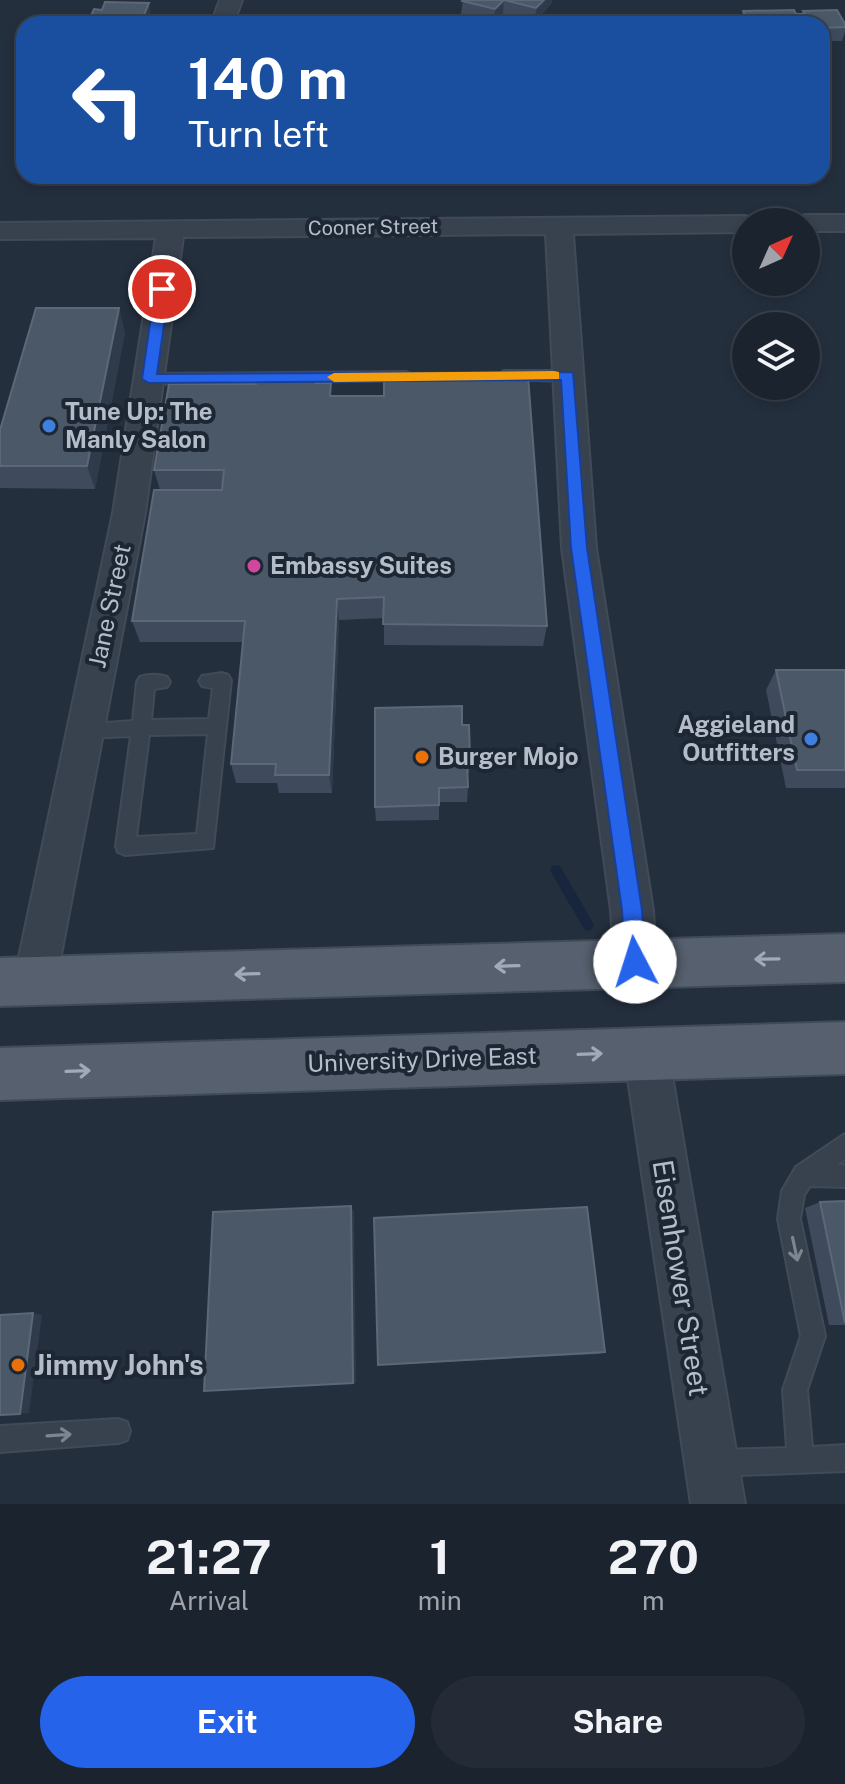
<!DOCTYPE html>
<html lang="en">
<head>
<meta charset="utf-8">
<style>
	body { margin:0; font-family:"Public Sans",sans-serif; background:#242b36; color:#f1f3f6; height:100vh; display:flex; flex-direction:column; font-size:30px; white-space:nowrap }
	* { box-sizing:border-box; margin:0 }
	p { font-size:26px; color:#a0a4aa }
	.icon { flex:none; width:44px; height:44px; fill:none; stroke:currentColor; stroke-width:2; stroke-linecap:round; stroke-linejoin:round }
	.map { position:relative; height:1504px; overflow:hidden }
	.sheet { display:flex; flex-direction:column; background:#1b232e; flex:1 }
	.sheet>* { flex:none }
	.hud { position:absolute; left:16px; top:16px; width:814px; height:168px; border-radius:24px; box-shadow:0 4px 12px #0003,0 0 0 2px #39404a; background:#1a4fa0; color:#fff; overflow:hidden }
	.needle { width:52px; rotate:45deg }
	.tools { position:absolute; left:732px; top:208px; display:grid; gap:16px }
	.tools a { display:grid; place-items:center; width:88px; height:88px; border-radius:50%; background:#1b232e; box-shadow:0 4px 12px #0003,0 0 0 2px #39404a; font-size:40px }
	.pin { position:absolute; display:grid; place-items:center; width:68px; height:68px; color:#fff; margin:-34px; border:4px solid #fff; border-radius:50%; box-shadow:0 2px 8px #0007 }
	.me { position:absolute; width:88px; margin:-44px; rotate:355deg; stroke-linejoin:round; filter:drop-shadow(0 0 6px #0008) }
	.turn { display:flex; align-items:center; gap:28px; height:168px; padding:0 40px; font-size:36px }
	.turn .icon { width:104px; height:104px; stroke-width:2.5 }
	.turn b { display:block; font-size:56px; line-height:68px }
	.eta { display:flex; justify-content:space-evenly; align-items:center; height:136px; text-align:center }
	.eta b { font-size:48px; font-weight:700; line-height:56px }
	.action { display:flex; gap:16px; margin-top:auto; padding:16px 40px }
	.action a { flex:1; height:92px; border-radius:48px; background:#2563eb; color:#fff; font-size:32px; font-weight:700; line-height:92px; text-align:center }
	.action a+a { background:#242b36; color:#f1f3f6 }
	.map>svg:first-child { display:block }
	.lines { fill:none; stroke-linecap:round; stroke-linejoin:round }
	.stream { fill:#17263c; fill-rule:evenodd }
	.lane-casing { stroke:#414a57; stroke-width:4 }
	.street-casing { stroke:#414a57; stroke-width:4 }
	.primary-casing { stroke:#414a57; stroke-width:4 }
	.lane { fill:#38414e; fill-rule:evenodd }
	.street { fill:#38414e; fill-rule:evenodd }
	.primary { fill:#56606e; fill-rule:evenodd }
	.wall { fill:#3f4b5c }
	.shaded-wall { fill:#2f3b4b }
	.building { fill:#4b5868; stroke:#5c6777; stroke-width:2 }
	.oneway { stroke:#a1aab7 }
	.oneway2 { stroke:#7c8592 }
	.route { fill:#2563eb; stroke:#184099; stroke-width:2 }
	.slow { fill:#f59e0b }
	.shop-dot { fill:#3f7fe0; stroke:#1d2633; stroke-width:3 }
	.hotel-dot { fill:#d1479c; stroke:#1d2633; stroke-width:3 }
	.food-dot { fill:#e8710a; stroke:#1d2633; stroke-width:3 }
	.labels { text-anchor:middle; stroke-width:8; stroke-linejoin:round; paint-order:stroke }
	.far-street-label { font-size:20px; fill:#b4bcc9; stroke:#1d2633 }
	.poi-label { font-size:24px; font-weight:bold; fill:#b4bcc9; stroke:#1d2633; text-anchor:start }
	.street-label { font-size:24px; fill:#b4bcc9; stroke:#1d2633 }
	.near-street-label { font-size:28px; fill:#b4bcc9; stroke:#1d2633 }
	.near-poi-label { font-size:28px; font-weight:bold; fill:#b4bcc9; stroke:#1d2633; text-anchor:start }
</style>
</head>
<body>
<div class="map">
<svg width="845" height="1504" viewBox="0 0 845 1504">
	<rect width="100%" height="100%" fill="#242f3e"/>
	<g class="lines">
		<path class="stream" d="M556,865L560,866L592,921L594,925L592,929L588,931L584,929L552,874L550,870L552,866Z"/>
		<defs>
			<path id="lane" d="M504,371H568L575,376L568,381L499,379L497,376Z
				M406,372L411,374V380L149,384L142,379L149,374Z
				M222,673L228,675L231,680L213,848L125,855L118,852L116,846L131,736L85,738L79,735L76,730L79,725L133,721L137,682L140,677C149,674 158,674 167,677L170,682L167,687L154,689L151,720L209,719L213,688L202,686L199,681L202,676ZM208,734L197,834L136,837L149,735Z
				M845,1134V1159L837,1165H845V1187L810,1186L804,1195L800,1219L825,1336L807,1390L812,1447L845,1445V1471L715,1476L706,1472L702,1463L706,1454L715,1450L787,1448L783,1390L801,1336L778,1219L782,1191L796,1167Z
				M118,1419L127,1422L130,1431L127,1440L118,1443L0,1452V1426Z"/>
			<path id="street" d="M220,0H242L233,24H211Z
				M806,215H845V231H806V222H793L797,217Z
				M746,216L758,222H746V232L573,234L596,548L653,910L656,962L650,976L635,982L620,976L614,962L611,910L562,548L546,234L183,237L145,513L56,981L50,996L35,1002L20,996L14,981L113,513L156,238L0,239V223Z
				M646,1030L662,1036L668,1052L745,1504H691L624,1052L630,1036Z"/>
			<path id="primary" d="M845,934V982L0,1006V958Z
				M845,1022V1074L0,1100V1048Z"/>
		</defs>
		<use href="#lane" class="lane-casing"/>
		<use href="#street" class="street-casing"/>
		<use href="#primary" class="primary-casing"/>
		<use href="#lane" class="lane"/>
		<use href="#street" class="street"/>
		<use href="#primary" class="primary"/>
	</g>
	<path class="wall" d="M463,0H552L551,4L535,22L503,14L494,23L461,14Z
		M743,11L796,14H802L803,11L845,24V32L842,41H822V24H740Z
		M125,332L95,489L0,488V430Z
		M318,383L332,396L547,626L543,646L384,645V618L339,620L332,793H279L277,783H236L231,764L243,642H140L132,621L160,490L154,470L256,384Z
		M776,670H845V788H786L766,690Z
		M462,725L470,758L469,773H467L468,787L467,802H439V820L376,821L375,807Z
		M845,1201V1325H829L805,1208L820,1202Z
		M605,1352L598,1354L378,1365Z"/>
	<path class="shaded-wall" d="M504,0L503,14L494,23L495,9Z
		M544,0H552L551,4L535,22L536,8Z
		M149,3L151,16L148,24H140Z
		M119,308L125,332L95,489L87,466Z
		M337,599L339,620L332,793L329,775Z
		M351,1206L354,1212L356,1383H353Z
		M33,1313L42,1315L29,1413L20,1414Z"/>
	<path class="building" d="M463,0H544L536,8L504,0L495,9L462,1Z
		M105,2L149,3L140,24H87L94,9L102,10Z
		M794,10L796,14H805L803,11L837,10L845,24V27L822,28V24H749L743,11Z
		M36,308H119L87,466H0V430Z
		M317,374L316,383H331L330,396H384V375L528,376L547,626L383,624L384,597L337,599L329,775H275L276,764H231L245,621H132L154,490H222L224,470H154L169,384H256L257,375Z
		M776,670H845V770H797Z
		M462,706V725H469L470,758H445V763H467L468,787L439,788V805L375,807V708Z
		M845,1201V1323L820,1202Z
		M351,1206L353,1383L204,1391L213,1212Z
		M587,1207L605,1352L378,1365L374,1218Z
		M33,1313L20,1414L0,1415V1315Z"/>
	<defs><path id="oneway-shaft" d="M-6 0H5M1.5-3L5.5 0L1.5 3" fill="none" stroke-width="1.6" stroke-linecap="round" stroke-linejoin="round" transform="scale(2)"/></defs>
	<g class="oneway">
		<use href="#oneway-shaft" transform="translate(767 959) rotate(179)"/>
		<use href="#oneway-shaft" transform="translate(507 966) rotate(178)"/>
		<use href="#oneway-shaft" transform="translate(247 974) rotate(178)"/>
		<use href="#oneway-shaft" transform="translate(590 1054) rotate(-2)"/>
		<use href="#oneway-shaft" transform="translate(78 1071) rotate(-2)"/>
	</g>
	<g class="oneway2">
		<use href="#oneway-shaft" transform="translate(795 1249) rotate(78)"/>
		<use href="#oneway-shaft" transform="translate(59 1435) rotate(-4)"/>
	</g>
	<path class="route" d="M162,285L169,289L157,374L573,372L587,548L642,910L646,962L643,969L635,971L628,969L625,962L622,910L571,548L561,380L149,383L142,379L155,289Z"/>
	<path class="slow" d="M554,371L559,372V379L334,382L327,377L334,373Z"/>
	<g class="shop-dot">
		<circle cx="49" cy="426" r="8"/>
		<circle cx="811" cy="739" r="8"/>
	</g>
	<circle class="hotel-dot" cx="254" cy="566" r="8"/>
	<g class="food-dot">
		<circle cx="422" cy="757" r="8"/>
		<circle cx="18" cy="1365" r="8"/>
	</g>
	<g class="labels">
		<g class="far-street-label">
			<text transform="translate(373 227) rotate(-1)" y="7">Cooner Street</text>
		</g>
		<g class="poi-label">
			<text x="65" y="420">Tune Up: The<tspan x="65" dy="28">Manly Salon</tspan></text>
			<text x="270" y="574">Embassy Suites</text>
			<text x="795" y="733" text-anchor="end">Aggieland<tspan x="795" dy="28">Outfitters</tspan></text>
			<text x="438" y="765">Burger Mojo</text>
		</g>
		<g class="street-label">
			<text transform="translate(110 606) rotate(-78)" y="8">Jane Street</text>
			<text transform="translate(422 1060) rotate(-2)" y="8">University Drive East</text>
		</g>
		<g class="near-street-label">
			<text transform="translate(681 1278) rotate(81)" y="10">Eisenhower Street</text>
		</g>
		<g class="near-poi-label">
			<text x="34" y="1375">Jimmy John's</text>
		</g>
	</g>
</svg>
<div class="tools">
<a><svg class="needle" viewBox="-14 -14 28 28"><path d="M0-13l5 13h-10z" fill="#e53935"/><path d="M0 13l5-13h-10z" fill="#a0a4aa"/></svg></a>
<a><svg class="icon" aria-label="layers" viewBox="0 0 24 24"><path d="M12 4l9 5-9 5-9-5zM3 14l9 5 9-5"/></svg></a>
</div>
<div class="pin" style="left:162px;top:289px;background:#d93025"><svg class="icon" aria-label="arrive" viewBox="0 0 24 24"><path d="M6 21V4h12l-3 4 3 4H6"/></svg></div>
<svg class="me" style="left:635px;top:962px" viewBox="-20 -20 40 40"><circle r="19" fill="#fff"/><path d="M0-13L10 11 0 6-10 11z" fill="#2563eb"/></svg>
<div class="hud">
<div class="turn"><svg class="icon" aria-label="left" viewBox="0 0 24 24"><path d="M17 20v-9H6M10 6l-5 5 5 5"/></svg><div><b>140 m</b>Turn left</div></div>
</div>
</div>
<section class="sheet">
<div class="eta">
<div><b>21:27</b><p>Arrival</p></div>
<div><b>1</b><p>min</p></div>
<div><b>270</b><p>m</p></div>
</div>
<div class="action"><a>Exit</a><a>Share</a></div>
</section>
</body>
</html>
